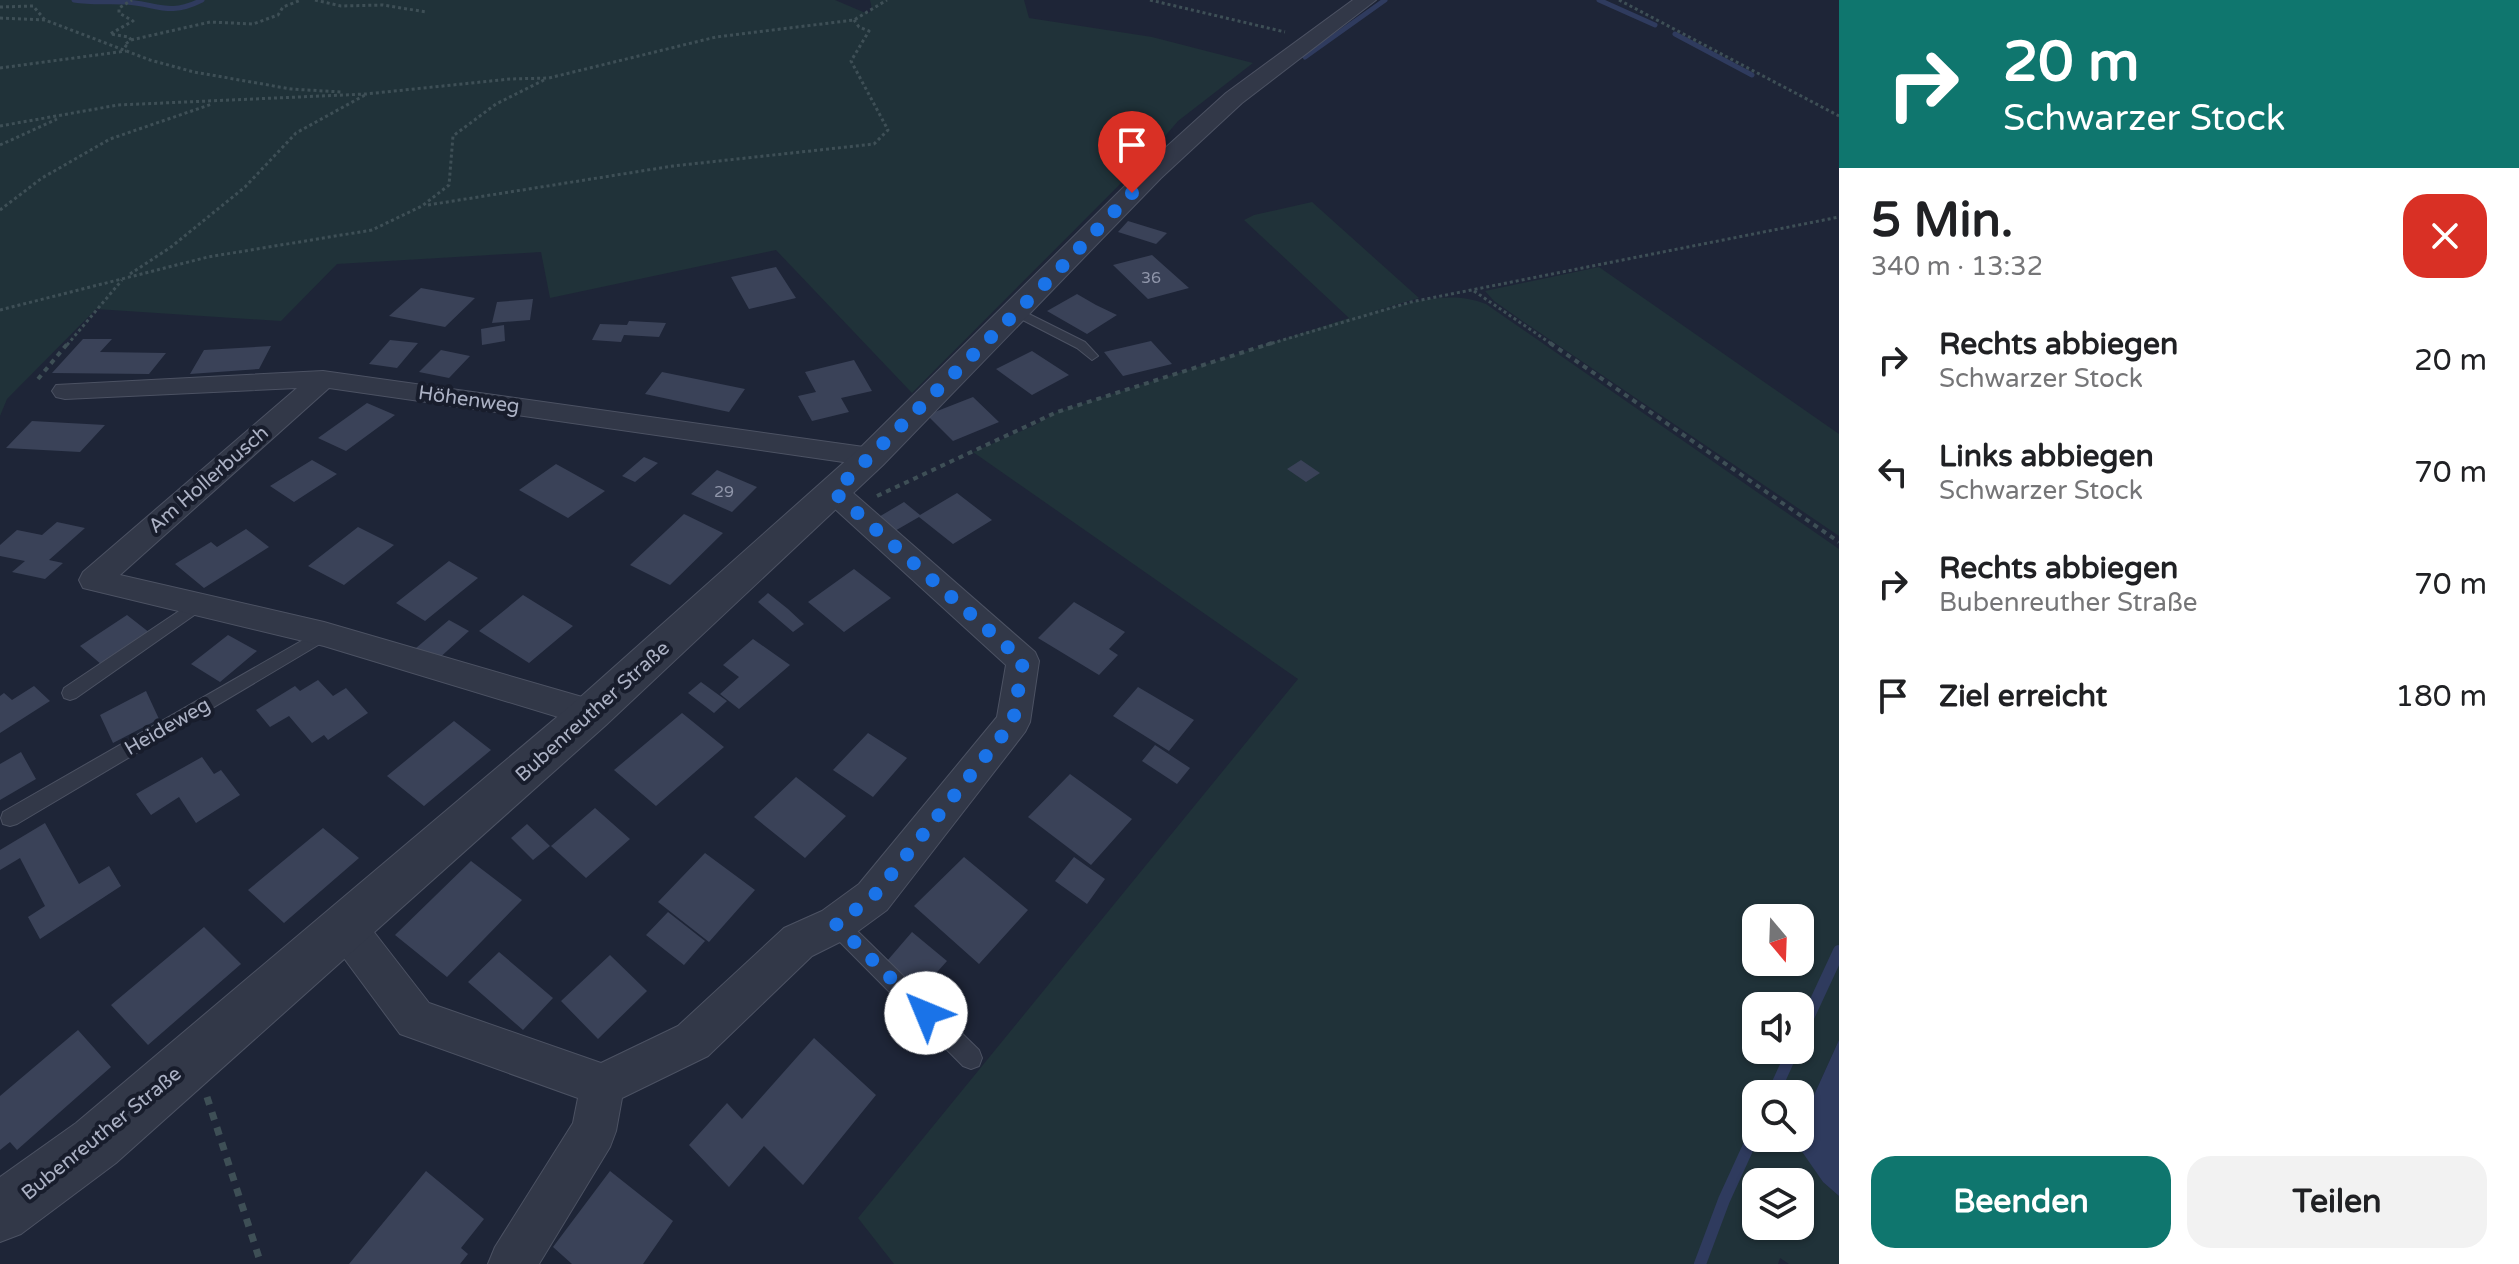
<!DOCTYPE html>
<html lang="de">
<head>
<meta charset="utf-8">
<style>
	body { margin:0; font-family:"Varela Round",sans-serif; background:#f2f2f2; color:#202124; height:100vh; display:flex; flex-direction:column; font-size:30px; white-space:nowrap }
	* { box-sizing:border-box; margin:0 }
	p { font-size:26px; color:#757577 }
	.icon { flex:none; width:44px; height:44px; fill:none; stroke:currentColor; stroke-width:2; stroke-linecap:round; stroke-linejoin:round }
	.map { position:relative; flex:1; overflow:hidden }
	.drawer { display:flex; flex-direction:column; background:#fff; width:680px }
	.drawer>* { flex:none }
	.guide { background:#0f766e; color:#fff; overflow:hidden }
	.needle { width:52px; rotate:161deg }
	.fabs { position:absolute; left:1742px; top:904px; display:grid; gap:16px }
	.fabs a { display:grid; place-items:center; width:72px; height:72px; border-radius:16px; background:#fff; box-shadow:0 2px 6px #0004; font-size:40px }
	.pin { position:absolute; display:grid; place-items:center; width:68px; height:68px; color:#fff; margin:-82px -34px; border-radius:50% 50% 50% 0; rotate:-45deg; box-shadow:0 0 8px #0007 }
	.pin .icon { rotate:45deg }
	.me { position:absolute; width:88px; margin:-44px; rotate:315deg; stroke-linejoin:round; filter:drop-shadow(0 0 6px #0008) }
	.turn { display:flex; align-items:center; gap:28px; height:168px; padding:0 32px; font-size:36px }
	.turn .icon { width:104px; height:104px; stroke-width:2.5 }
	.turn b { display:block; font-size:56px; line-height:68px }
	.round { display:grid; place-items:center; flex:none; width:84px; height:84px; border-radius:24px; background:#f2f2f2 }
	.headline { display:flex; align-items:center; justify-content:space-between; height:136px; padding:0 32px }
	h1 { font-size:48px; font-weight:700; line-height:60px }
	.primary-button { display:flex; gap:16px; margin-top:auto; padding:16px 32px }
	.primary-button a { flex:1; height:92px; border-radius:24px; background:#0f766e; color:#fff; font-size:32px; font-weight:700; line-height:92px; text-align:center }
	.primary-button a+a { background:#f2f2f2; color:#202124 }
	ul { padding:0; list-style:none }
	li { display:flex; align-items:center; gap:24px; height:112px; padding:0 32px }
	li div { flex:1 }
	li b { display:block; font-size:30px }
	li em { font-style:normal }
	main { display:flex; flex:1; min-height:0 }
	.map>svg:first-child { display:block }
	.green { fill:#203239; fill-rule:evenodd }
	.water { fill:#2f3b5e }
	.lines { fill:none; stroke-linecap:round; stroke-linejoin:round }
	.stream-far1 { stroke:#2f3b5e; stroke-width:5 }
	.stream { stroke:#2f3b5e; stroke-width:12 }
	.building { fill:#3a4258 }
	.service-casing { stroke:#4c5263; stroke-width:2 }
	.minor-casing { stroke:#4c5263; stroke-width:2 }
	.tertiary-casing { stroke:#4c5263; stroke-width:2 }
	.path-far2 { stroke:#3e4f56; stroke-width:3; stroke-dasharray:3 3; stroke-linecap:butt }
	.path-far1 { stroke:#3e4f56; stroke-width:4; stroke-dasharray:5 5; stroke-linecap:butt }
	.path { stroke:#3e4f56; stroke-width:7; stroke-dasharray:8 8; stroke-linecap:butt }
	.service { fill:#323848; fill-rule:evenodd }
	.minor { fill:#323848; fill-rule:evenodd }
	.tertiary { fill:#323848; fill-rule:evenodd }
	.route { stroke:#1a73e8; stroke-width:14; stroke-dasharray:0 25.2 }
	.labels { text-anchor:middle; stroke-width:8; stroke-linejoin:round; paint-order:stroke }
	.number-label { font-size:16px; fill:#9096aa }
	.street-label { font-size:20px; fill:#acb2c5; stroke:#181d2c }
</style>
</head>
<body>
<main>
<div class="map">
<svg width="1839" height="1264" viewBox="0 0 1839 1264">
	<rect width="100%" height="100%" fill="#1e2537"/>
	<path class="green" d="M0,0H835L868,14L872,9L870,0H1024L1029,18L1152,37L1253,63L1178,121L1148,156L912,393L776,250L550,298L541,252L337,264L281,321L96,309L7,399L0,416Z
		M1312,202L1419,298L1371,312C1407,303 1450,289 1486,304L1839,549V1040L1800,1126V1094H1756V1138H1795L1823,1182L1839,1196V1264H1789L1780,1258L1778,1264H894L858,1218L1298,679L973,452L1035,425L1057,412L1349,318L1244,220L1254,215ZM1756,918H1800V962H1756ZM1756,1006H1800V1050H1756ZM1756,1182H1800V1226H1756Z
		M1599,267L1839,434V536L1521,320L1494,301L1485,291Z"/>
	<path class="water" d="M1839,1040V1196L1823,1182L1794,1140L1800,1138V1126Z"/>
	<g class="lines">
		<path class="stream-far1" d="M74,0C92,3 108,1 126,2C158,4 168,17 202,0
			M1599,0L1655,25
			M1675,34L1752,75
			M1305,57L1385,0"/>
		<path class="stream" d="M1800,1035L1839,951
			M1773,1094L1793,1050
			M1700,1264L1724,1200L1756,1130"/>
	</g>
	<path class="building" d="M1128,221L1167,233L1156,244L1118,232Z
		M1152,255L1189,288L1148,299L1113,265Z
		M776,267L796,298L749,309L731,277Z
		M421,288L475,298L445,327L389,316Z
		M1077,294L1096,305L1117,315L1087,334L1047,311Z
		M533,299L530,320L492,323L497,302Z
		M629,321L666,323L659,337L624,335L621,342L592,340L600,324L627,325Z
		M504,325L505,341L482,345L481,329Z
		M83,339H112L100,352L166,353L149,374L52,373Z
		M390,340L418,343L397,368L369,364Z
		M1151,341L1172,364L1123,376L1104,352Z
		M271,346L259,369L190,374L204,350Z
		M441,350L470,356L449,378L419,372Z
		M1032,351L1069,375L1032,395L996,369Z
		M854,360L872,391L841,398L849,412L812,421L798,396L816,392L805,372Z
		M662,372L745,389L729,412L645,394Z
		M973,397L999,422L953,441L927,415Z
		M367,403L395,415L346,451L318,438Z
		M32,421L105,425L80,452L6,448Z
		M644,457L658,463L635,482L622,476Z
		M312,460L337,474L294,502L270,486Z
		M1301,460L1320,473L1306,482L1287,469Z
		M556,464L605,491L568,518L519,490Z
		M717,470L757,487L732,512L691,494Z
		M957,493L992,520L953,544L919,517L893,532L877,518L904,502L920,515Z
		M684,514L723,533L670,585L630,565Z
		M57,522L85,528L49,560L63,563L45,579L12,572L25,561L0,556V545L17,530L42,535Z
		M358,527L394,545L344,585L308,566Z
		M246,529L269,547L204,588L175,564L211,542L217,547Z
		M449,561L478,578L425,621L396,603Z
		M854,569L891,598L844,632L808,602Z
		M768,593L788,609L804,624L793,632L758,602Z
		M523,595L573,626L529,663L479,631Z
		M1074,602L1125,632L1109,649L1118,655L1099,675L1038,638Z
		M127,615L150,633L102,665L80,646Z
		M449,620L469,631L436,661L416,648Z
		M228,635L257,651L220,682L191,664Z
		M753,639L790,665L739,709L720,694L739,677L723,665Z
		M318,680L333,696L346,688L368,713L328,740L324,735L312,743L289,716L270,727L256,710L295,686L300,691Z
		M701,682L727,701L714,713L688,693Z
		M34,686L50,701L0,733V696L4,693L12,700Z
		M1138,687L1194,720L1169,751L1113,716Z
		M146,691L159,719L113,743L100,715Z
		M682,713L724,747L656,806L614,770Z
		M454,721L491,750L424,806L387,776Z
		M868,733L907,758L873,797L833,770Z
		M1155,745L1190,768L1177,784L1142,761Z
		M21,752L36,779L0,800V764Z
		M202,757L214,774L221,770L240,795L196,823L179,797L151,815L136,794Z
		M1070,774L1132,819L1091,865L1028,817Z
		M796,777L846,816L805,858L754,817Z
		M595,808L630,839L586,878L551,846Z
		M45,823L79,884L109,866L121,886L40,939L28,917L45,906L20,858L0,870V850Z
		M527,824L550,846L533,860L511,838Z
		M323,828L359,858L284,923L248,890Z
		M705,853L755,890L709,942L658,902Z
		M964,857L1028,910L979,964L914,906Z
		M1074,857L1105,879L1087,904L1055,881Z
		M471,861L522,900L447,977L395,935Z
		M668,912L705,941L684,965L646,935Z
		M204,927L241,964L148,1045L111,1005Z
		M912,932L947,961L921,990L887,961Z
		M499,952L553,998L523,1030L468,982Z
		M610,955L647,991L598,1039L561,1001Z
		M78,1030L111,1067L17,1150L10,1142L0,1150V1096Z
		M814,1038L876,1095L803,1185L764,1146L729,1187L689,1145L727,1103L742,1119Z
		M426,1171L484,1219L461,1248L468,1254L460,1264H349Z
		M610,1171L673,1221L643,1264H572L553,1247Z"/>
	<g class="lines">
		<defs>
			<path id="service" d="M1017,308L1085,342L1098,356L1092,360L1077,348L1013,315L1011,312Z
				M197,599L205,605L203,609L76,698L70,700L64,698L62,693L64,688Z
				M324,628L330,630L332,634L330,638L17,824L10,826L3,824L1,818L3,812Z
				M836,914L843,917L979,1050L982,1058L979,1066L971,1069L963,1066L829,931L826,924L829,917Z"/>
			<path id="minor" d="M323,371L871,448L881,451L885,457L881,463L871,466L329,388L120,575L324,622L603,703L608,713L603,723L591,727L324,646L83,588L79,580L83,572L297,388L65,399L56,397L52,391L56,385Z
				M834,482L844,485L1035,652L1039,661L1030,722L1025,732L887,910L850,937L812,956L708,1056L622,1098L616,1131L610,1147L539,1264H488L495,1247L573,1123L578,1098L400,1034L332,942L326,928L332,914L346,909L360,914L429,1003L601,1063L678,1026L784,928L822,911L859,884L997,717L1006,665L824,499L820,492L824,485Z"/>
			<path id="tertiary" d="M1353,0H1376L1242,103L1161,178L883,465L606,725L116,1163L21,1234L0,1242V1177L76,1123L576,701L859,449L1143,168L1226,93Z"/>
		</defs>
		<use href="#service" class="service-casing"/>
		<use href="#minor" class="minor-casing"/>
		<use href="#tertiary" class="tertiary-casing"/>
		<path class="path-far2" d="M315,0L341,6L383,5L426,12
			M1150,0L1285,32
			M1619,0L1839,116
			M0,7L33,6L45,20
			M0,18L45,20L150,60L194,72L291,89L341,92
			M131,40L210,22L253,24L278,15L283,7L301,0
			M127,47L124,45L131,40L129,37L110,34L133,21L119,13V8L132,0
			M0,68L126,51
			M0,126L118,105L366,94L510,79L549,78L716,37L854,20L887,0
			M0,145L57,119
			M428,205L673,166L874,144L888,130L851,61L869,31L859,27L854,20
			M0,210L42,178L110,139L212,104
			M130,274L171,247L245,187L296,133L365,95
			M1474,291L1553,345
			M0,310L208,257L372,230L422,206L449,185L453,136L496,104L544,80
			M67,345L122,280
			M1266,345L1411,302L1839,217"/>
		<path class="path-far1" d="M1550,343L1839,542
			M38,379L68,343
			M877,496L1057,412L1272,343"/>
		<path class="path" d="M207,1097L261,1264"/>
		<use href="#service" class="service"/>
		<use href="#minor" class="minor"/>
		<use href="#tertiary" class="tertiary"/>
	</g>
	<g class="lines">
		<path class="route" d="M926,1013L836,924L873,897L1013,722L1023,661L834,492L1053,276L1132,193"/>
	</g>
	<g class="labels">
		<g class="number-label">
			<text x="1151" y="283">36</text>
			<text x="724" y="497">29</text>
		</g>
		<g class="street-label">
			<text transform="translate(469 399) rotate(8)" y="7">Höhenweg</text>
			<text transform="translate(208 479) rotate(-41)" y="7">Am Hollerbusch</text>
			<text transform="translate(592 711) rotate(-42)" y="7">Bubenreuther Straße</text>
			<text transform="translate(167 726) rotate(-30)" y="7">Heideweg</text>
			<text transform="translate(101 1133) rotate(-39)" y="7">Bubenreuther Straße</text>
		</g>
	</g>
</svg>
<div class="fabs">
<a><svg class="needle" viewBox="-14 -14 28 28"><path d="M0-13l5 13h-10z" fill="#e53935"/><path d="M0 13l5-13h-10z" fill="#757577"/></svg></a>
<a><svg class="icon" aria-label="sound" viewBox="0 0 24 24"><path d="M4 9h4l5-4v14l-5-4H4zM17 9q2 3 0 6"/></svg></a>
<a><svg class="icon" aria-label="search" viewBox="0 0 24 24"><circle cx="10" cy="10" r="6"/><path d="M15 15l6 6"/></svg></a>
<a><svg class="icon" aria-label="layers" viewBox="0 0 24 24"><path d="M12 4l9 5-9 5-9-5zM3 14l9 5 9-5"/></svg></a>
</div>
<div class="pin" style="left:1132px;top:193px;background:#d93025"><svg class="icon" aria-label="arrive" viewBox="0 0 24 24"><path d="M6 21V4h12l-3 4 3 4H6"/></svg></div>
<svg class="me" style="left:926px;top:1013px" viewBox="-20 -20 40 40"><circle r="19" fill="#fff"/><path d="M0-13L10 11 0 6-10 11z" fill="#1a73e8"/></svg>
</div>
<section class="drawer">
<div class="guide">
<div class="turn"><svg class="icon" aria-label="right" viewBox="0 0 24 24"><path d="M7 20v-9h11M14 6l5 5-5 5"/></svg><div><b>20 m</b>Schwarzer Stock</div></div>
</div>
<div class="headline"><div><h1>5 Min.</h1><p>340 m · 13:32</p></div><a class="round" style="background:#d93025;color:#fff"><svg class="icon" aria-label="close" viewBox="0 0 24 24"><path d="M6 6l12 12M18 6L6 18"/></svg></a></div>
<ul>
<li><svg class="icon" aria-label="right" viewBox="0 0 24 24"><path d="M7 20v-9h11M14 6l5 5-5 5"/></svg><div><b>Rechts abbiegen</b><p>Schwarzer Stock</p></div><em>20 m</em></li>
<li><svg class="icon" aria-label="left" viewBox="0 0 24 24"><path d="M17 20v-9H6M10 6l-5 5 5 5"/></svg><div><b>Links abbiegen</b><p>Schwarzer Stock</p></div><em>70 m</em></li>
<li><svg class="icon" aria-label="right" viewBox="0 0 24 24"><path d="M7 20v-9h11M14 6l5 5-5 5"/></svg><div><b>Rechts abbiegen</b><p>Bubenreuther Straße</p></div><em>70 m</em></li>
<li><svg class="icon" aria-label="arrive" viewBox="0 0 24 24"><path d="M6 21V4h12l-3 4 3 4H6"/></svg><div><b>Ziel erreicht</b></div><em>180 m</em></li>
</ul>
<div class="primary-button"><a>Beenden</a><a>Teilen</a></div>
</section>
</main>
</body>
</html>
